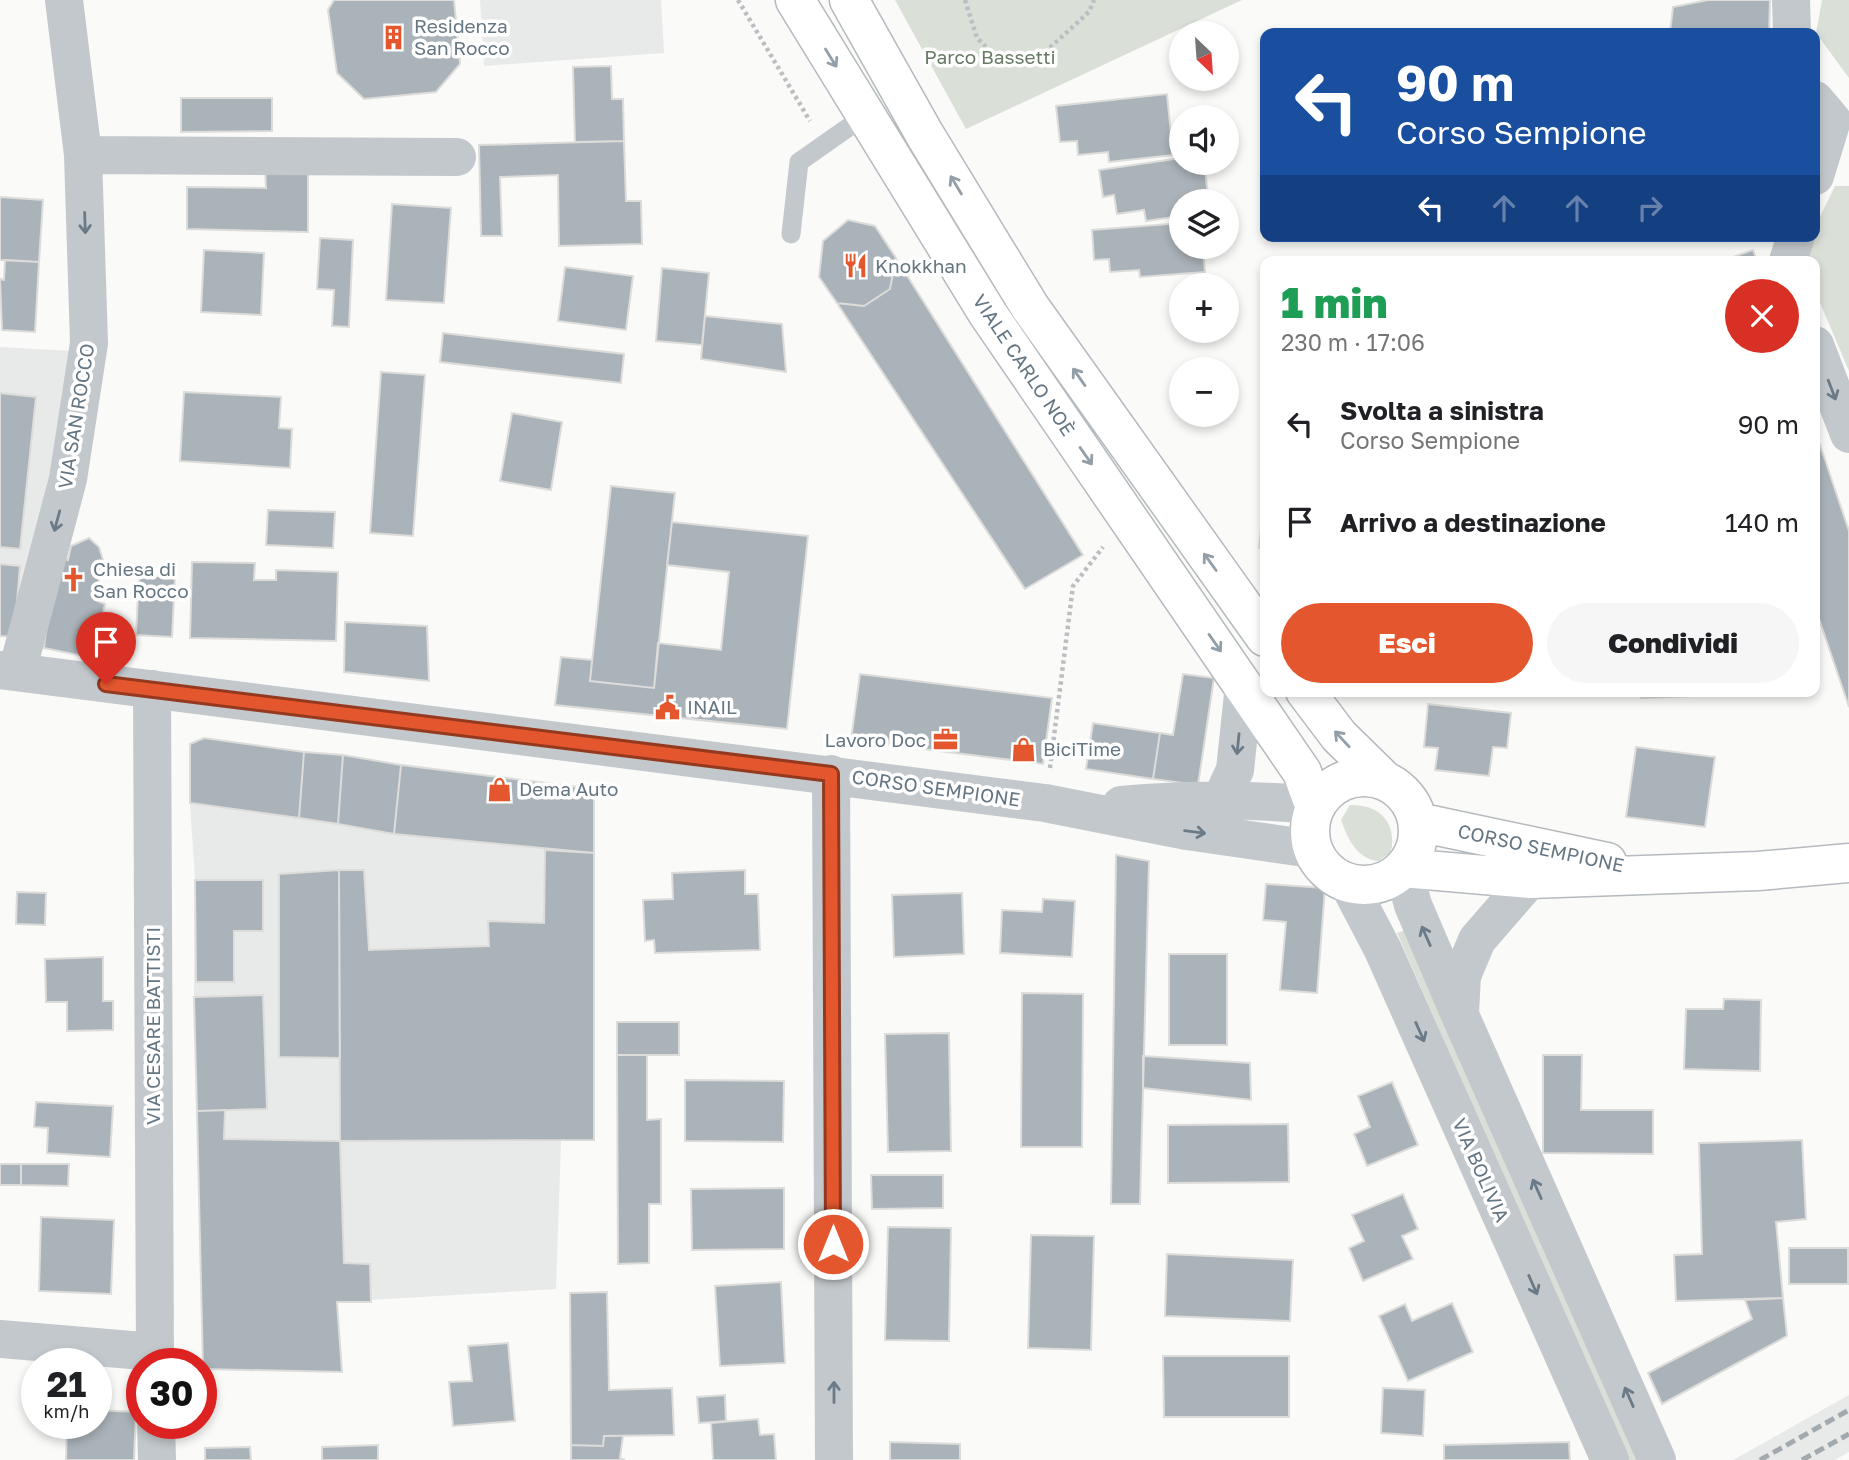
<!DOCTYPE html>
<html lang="it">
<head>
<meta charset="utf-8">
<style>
	body { margin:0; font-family:"Golos Text",sans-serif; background:#f6f6f6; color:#202124; height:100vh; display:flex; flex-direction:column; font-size:26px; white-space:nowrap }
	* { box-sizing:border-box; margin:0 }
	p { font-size:23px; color:#757577 }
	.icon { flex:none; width:38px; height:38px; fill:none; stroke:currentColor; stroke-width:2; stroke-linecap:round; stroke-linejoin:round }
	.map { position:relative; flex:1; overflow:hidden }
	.side { position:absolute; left:1260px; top:256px; width:560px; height:441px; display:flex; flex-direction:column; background:#fff; border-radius:14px; box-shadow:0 4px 10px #0003 }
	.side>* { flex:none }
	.guide { position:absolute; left:1260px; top:28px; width:560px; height:214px; border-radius:14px; box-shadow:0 4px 10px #0003; background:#1a4fa0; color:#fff; overflow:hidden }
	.needle { width:46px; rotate:155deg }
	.fabs { position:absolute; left:1169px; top:21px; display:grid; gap:14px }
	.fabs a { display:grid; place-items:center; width:70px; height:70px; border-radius:50%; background:#fff; box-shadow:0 4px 10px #0003; font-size:35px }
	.speed { position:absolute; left:21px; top:1348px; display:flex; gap:14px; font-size:35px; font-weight:700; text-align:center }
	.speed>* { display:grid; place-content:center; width:91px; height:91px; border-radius:50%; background:#fff; box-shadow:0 4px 10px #0003; line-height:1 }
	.speed small { font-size:18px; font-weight:400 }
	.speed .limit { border:10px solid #d22; background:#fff; color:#111 }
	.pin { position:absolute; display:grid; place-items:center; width:60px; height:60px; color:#fff; margin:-72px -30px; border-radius:50% 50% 50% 0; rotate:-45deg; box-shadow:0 0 7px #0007 }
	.pin .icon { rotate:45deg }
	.me { position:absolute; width:77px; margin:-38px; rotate:0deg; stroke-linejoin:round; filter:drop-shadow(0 0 5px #0008) }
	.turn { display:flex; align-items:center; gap:24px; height:147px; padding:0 21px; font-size:32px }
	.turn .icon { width:91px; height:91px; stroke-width:2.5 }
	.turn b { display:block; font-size:49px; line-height:60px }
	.lanes { display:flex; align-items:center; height:66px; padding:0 21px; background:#0003; justify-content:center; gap:35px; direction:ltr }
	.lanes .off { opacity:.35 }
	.round { display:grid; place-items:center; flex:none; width:74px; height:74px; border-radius:37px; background:#f6f6f6 }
	.head { display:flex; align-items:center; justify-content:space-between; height:119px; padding:0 21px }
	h1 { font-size:42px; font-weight:800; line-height:52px; color:#1e9e55 }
	.cta { display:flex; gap:14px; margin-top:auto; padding:14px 21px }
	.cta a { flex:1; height:80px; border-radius:42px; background:#e4572e; color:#fff; font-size:28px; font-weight:800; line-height:80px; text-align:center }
	.cta a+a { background:#f6f6f6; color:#202124 }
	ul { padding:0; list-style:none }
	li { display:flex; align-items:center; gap:21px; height:98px; padding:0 21px }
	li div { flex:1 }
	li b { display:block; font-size:26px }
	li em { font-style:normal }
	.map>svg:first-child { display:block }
	.built { fill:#e8e9e9 }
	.green { fill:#dadfd7 }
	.building { fill:#aab3b9; stroke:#dcdcda; stroke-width:2 }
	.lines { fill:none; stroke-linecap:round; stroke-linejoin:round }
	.primary-casing { stroke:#b5babe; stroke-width:41 }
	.path { stroke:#bbbfc2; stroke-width:4.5; stroke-dasharray:3.5 3.5; stroke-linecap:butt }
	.service { stroke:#c3c8cc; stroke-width:19 }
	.minor { stroke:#c3c8cc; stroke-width:38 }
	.tertiary { stroke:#c3c8cc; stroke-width:38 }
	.primary { stroke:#fff; stroke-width:38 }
	.rail { stroke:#a2aab0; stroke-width:5; stroke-dasharray:10 5; stroke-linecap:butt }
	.oneway { stroke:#939fa8 }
	.oneway2 { stroke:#6a7a87 }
	.route-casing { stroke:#94391e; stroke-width:18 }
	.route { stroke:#e4572e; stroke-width:12 }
	.labels { text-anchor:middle; stroke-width:7; stroke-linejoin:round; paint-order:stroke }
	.poi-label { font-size:19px; fill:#657683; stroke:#fff; text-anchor:start }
	.park-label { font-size:19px; fill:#687a64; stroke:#fff }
	.street-label { font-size:19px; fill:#657683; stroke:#fff }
</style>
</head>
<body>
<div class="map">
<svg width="1849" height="1460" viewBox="0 0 1849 1460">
	<rect width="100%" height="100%" fill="#fafaf8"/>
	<path class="built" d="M480,0H661L664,53L484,66Z
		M0,347L73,351L52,486L14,637L0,636Z
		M204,738L594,789V1140L561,1141L556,1289L337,1302L203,1369L194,997L195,880L190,803V744Z
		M1849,1395V1452L1835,1460H1733Z"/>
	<path class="green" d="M895,0H1242L966,129Z
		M1822,0H1849V78L1816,33Z
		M1835,186H1849V371L1815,291V261H1802L1810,236H1815V227Z
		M1350,805C1380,804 1397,823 1391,852L1378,861C1356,858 1348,839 1341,820Z
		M1409,929L1639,1460H1627L1397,933Z"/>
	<path class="building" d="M334,0H454L460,64L436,92L364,99L337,73L328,10Z
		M1708,0H1770L1769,33H1670L1673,7Z
		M611,66L612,99H623L624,141L575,142L573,67Z
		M1167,94L1173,155L1109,162L1108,152L1078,155L1077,141L1060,142L1056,106Z
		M181,98H272V131L181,132Z
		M624,141L626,201H641L642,244L559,246L558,175L500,177L502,236H481L479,145Z
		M1181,158V163H1204L1209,201H1181V216L1146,221L1144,210L1117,214L1114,195L1103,197L1099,170Z
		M265,168L308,169V232L187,229V187L266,188Z
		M0,197L43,200L39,262L0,260Z
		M392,204L451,208L444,303L386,300Z
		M848,220L875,226L896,258L890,289L864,306L837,303L819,277L823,241Z
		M1181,223V247H1203L1205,272L1140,277L1139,270L1110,272L1109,259L1094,260L1092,230Z
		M320,238L353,240L349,327L332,326L334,290L317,289Z
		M204,250L264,253L261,315L201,312Z
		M1753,250L1757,261H1722Z
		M896,258L1083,555L1025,589L837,303L864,306L890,289Z
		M5,260L39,262L35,332L2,330L0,279L4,280Z
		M565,267L633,276L626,330L558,321Z
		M662,268L709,273L702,345L656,341Z
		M705,316L782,324L786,372L701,359Z
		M443,333L624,354L621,383L440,362Z
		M381,372L425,375L413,536L370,533Z
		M184,392L281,397L279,428L292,429L290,468L180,461Z
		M0,393L36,397L20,549L0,547Z
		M512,413L562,422L551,490L500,481Z
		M1815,430L1849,531V707L1815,607Z
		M611,486L675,493L654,688L590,681Z
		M1265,492V549L1259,548Z
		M268,510L335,512L333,548L266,545Z
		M672,522L808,536L787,729L555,705L561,657L592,660L590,681L654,688L658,643L721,650L729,572L667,565Z
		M89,538L99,547L103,560L95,600L105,604L93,658L44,648L55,556L68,560L71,546Z
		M192,562L255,563L254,580H276V570L338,572L336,641L190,638Z
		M0,564L20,566L14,637L0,636Z
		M139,575L175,577L172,637L136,635Z
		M345,622L427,626L429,681L344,672Z
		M860,674L1052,698L1043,764L851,740Z
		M1183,674L1214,678L1198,785L1153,779L1160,733L1173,735Z
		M1642,691H1693V696L1641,698Z
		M1428,704L1511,713L1507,748L1493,747L1489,776L1435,770L1438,748L1424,747Z
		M1093,723L1160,733L1153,779L1086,769Z
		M204,738L304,752L299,818L190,803V744Z
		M1636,747L1715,757L1705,827L1626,817Z
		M304,752L343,755L338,824L299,818Z
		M343,755L401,765L394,834L338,824Z
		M401,765L594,789V853L394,834Z
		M545,850L594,853V1140L340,1141L339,870H364L369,950L489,946L488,921L544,923Z
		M1116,855L1149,861L1140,1204H1111Z
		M339,870L340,1058L279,1057V874Z
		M745,870V894H758L760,950L655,953L654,940L645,941L643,900L673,899L672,873Z
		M195,880H263V931H234V982H196Z
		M1266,884L1325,888L1317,993L1280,990L1286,922L1263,920Z
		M17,892L46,893L45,925L16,924Z
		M962,893L964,954L894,957L892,895Z
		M1043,899L1075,901L1072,957L1000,953L1002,910L1042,912Z
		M1169,954H1227V1045H1169Z
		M103,957V1001H113V1030L67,1031V1002H46L45,959Z
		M1022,993L1083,994L1082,1147H1021Z
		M263,995L267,1109L197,1111L194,997Z
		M1724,999L1761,1000L1760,1071L1684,1069L1686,1009H1723Z
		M617,1022H679V1055H617Z
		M949,1033L951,1151L888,1152L885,1034Z
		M617,1055H647V1120L661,1119V1204H649V1263L618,1264Z
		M1543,1055H1582L1581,1110H1653V1154L1543,1153Z
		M1143,1056L1250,1063L1251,1100L1143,1088Z
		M685,1080L784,1081L783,1142L685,1141Z
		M1392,1082L1418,1145L1367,1166L1354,1134L1370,1127L1358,1096Z
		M36,1102L113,1106L110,1157L47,1153L48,1128L34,1127Z
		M225,1110L224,1139L340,1141L344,1263L370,1264L371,1302H337L342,1372L203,1369L197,1111Z
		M1288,1124L1289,1182L1168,1183V1125Z
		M1802,1140L1806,1219L1776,1222L1783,1298L1676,1301L1674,1255L1702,1254L1699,1143Z
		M0,1164H21V1185H0Z
		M21,1164H69L68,1186L21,1185Z
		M871,1175H943V1208L872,1209Z
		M784,1188V1249L692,1250L691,1189Z
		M1403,1194L1418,1229L1402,1236L1413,1259L1363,1281L1349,1248L1364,1241L1352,1215Z
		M41,1217L114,1220L111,1294L39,1291Z
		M888,1227L951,1228L949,1341L885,1340Z
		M1031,1235L1094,1236L1091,1350L1028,1348Z
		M1789,1248H1848V1284H1789Z
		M1167,1254L1293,1260L1290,1321L1165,1316Z
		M781,1282L785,1363L720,1366L715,1286Z
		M607,1292L609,1390L672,1388L674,1435L604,1436L603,1446L571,1445L570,1293Z
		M1783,1298L1787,1336L1662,1404L1648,1373L1752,1319L1745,1300Z
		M1452,1303L1473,1352L1408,1381L1379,1316L1405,1304L1412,1321Z
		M508,1343L515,1421L453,1426L449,1382L472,1381L468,1346Z
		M1163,1356H1289V1417H1164Z
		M1383,1388L1425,1390L1423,1436L1381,1433Z
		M725,1395L726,1421L699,1423L697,1397Z
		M96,1410L136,1412L134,1460H66L67,1423H96Z
		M758,1419L760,1435L774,1434L776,1460H713L711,1423Z
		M604,1436H623L620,1458L625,1460H571V1445L603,1446Z
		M890,1442L960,1444V1460H890Z
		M1569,1442L1570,1460H1444V1445Z
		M378,1445V1460H322V1447Z
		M250,1447L251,1460H205V1448Z"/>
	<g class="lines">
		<defs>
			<path id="primary" d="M795,0L988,314L1302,772L1314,805
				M849,0L925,135L1030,307L1265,637
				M1305,691L1339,736L1385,781
				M1310 831a54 54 0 1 1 108 0a54 54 0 1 1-108 0Z
				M1418,822L1607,862
				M1403,868L1530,879L1758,871L1849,863"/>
		</defs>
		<use href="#primary" class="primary-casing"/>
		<path class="path" d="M738,0L810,121
			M965,0L977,38L1001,62L1043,54L1089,12L1094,0
			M1050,768L1073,586L1103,547"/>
		<path class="service" d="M791,234L799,162L866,115"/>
		<path class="minor" d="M1791,0L1792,33
			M1815,100L1832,120L1815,176
			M83,155L457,157
			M1788,261L1796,236
			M1815,345L1849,434
			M17,672L68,479L89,343L83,155L64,0
			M152,689L155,1363
			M831,774L834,1460
			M0,1339L155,1352
			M156,1423L157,1460"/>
		<path class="tertiary" d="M0,670L1045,803L1187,831L1312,849
			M1221,800L1235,770L1244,685
			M1121,805C1186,799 1249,799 1314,805
			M1403,868L1413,905L1460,1015L1657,1460
			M1348,883L1383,950L1610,1460
			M1460,1013L1462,976L1477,940L1530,879"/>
		<use href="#primary" class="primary"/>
		<path class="rail" d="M1760,1460L1849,1410
			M1802,1460L1849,1434"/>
	</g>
	<defs><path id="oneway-shaft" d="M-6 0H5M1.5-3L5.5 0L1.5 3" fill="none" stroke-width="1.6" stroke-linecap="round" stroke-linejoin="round" transform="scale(1.75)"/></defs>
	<g class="oneway">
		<use href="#oneway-shaft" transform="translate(831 58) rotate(58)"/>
		<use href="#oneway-shaft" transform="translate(956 185) rotate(-121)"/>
		<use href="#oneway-shaft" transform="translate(1079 377) rotate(-125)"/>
		<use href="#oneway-shaft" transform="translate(1086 456) rotate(55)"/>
		<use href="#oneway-shaft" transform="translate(1210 562) rotate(-126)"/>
		<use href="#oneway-shaft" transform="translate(1215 643) rotate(55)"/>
		<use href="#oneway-shaft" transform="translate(1342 739) rotate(-133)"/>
	</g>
	<g class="oneway2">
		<use href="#oneway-shaft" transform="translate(85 223) rotate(88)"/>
		<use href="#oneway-shaft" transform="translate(1832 390) rotate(69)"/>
		<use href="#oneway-shaft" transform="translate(57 521) rotate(105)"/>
		<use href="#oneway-shaft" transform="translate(1238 744) rotate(96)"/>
		<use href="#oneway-shaft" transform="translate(1195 832) rotate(7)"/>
		<use href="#oneway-shaft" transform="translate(1426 936) rotate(-114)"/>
		<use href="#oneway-shaft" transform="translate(1420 1032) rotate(66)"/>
		<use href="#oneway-shaft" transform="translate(1537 1189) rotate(-114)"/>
		<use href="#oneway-shaft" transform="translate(1533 1285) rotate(66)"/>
		<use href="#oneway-shaft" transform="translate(834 1392) rotate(-90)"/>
		<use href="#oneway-shaft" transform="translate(1629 1397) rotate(-114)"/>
	</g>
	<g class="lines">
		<defs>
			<path id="route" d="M106,684L831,774L833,1244"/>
		</defs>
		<use href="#route" class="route-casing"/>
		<use href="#route" class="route"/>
	</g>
	<defs>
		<symbol id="building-bare" viewBox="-9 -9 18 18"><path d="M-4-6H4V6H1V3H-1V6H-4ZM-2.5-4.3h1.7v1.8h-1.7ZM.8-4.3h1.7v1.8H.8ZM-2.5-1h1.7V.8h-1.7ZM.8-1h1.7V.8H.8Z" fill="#e4572e" stroke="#fff" stroke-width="2.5" paint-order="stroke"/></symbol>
		<symbol id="restaurant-bare" viewBox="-9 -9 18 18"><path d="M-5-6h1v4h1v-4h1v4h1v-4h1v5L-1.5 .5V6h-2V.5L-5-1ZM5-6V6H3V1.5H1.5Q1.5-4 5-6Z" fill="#e4572e" stroke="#fff" stroke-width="2.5" paint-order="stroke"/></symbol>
		<symbol id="church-bare" viewBox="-9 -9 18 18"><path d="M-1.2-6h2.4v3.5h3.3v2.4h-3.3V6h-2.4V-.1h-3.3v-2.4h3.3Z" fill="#e4572e" stroke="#fff" stroke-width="2.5" paint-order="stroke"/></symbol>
		<symbol id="civic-bare" viewBox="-9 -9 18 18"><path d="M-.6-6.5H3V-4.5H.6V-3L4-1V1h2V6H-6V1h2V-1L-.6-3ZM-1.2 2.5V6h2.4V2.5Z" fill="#e4572e" stroke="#fff" stroke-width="2.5" paint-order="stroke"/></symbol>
		<symbol id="office-bare" viewBox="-9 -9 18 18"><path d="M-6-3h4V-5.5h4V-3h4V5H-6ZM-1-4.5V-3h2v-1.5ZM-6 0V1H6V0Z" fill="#e4572e" stroke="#fff" stroke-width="2.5" paint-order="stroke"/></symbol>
		<symbol id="shop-bare" viewBox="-9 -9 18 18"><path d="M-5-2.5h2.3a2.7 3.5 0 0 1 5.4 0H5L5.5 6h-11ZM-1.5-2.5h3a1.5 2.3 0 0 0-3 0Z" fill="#e4572e" stroke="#fff" stroke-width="2.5" paint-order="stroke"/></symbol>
	</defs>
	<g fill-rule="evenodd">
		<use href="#building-bare" x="376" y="20" width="35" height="35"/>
		<use href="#restaurant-bare" x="838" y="248" width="35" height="35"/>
		<use href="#church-bare" x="56" y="562" width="35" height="35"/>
		<use href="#civic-bare" x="650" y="690" width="35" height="35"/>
		<use href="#office-bare" x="928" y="722" width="35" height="35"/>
		<use href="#shop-bare" x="1006" y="732" width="35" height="35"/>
		<use href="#shop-bare" x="482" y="772" width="35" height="35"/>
	</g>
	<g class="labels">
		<g class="poi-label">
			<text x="414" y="33">Residenza<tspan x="414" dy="22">San Rocco</tspan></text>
			<text x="875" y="273">Knokkhan</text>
			<text x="93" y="576">Chiesa di<tspan x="93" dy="22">San Rocco</tspan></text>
			<text x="687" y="714">INAIL</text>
			<text x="926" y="747" text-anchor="end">Lavoro Doc</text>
			<text x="1043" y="756">BiciTime</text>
			<text x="519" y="796">Dema Auto</text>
		</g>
		<g class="park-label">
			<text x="990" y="64">Parco Bassetti</text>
		</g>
		<g class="street-label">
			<text transform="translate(1024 365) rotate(56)" y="7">VIALE CARLO NOÈ</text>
			<text transform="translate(76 416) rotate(-81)" y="7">VIA SAN ROCCO</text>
			<text transform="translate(936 788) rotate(8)" y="7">CORSO SEMPIONE</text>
			<text transform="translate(1541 848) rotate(12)" y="7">CORSO SEMPIONE</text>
			<text transform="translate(153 1026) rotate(-90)" y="7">VIA CESARE BATTISTI</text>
			<text transform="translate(1481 1170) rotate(66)" y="7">VIA BOLIVIA</text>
		</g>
	</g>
</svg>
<div class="fabs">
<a><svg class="needle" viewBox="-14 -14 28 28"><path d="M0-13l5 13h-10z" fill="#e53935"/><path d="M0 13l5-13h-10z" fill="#757577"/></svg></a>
<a><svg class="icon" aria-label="sound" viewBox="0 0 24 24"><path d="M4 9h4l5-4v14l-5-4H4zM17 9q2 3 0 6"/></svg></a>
<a><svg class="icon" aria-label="layers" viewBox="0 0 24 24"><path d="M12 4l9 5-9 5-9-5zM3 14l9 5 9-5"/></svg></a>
<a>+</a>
<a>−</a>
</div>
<div class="speed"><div>21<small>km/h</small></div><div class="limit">30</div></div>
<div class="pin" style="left:106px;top:684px;background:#d93025"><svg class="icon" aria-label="arrive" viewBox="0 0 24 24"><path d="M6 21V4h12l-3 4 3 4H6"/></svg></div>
<svg class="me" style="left:833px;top:1244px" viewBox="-20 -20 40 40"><circle r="17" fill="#e4572e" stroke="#fff" stroke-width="3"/><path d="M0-11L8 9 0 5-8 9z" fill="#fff"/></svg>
<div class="guide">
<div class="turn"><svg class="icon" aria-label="left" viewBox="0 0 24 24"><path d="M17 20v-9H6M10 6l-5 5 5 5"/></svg><div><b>90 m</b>Corso Sempione</div></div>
<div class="lanes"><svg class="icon" aria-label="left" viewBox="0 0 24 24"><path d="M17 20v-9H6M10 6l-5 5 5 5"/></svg><svg class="icon off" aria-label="ahead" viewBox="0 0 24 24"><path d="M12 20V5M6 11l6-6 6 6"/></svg><svg class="icon off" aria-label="ahead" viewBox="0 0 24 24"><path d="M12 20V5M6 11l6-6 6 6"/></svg><svg class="icon off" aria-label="right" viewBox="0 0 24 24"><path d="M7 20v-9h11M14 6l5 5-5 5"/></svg></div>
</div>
<section class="side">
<div class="head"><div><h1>1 min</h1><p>230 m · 17:06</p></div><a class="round" style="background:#d93025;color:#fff"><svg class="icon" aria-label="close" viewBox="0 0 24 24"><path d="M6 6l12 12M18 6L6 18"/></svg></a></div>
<ul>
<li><svg class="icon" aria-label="left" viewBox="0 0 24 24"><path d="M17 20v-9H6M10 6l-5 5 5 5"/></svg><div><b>Svolta a sinistra</b><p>Corso Sempione</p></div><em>90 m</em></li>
<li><svg class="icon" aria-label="arrive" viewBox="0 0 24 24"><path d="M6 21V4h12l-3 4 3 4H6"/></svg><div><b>Arrivo a destinazione</b></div><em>140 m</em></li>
</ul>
<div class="cta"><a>Esci</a><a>Condividi</a></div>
</section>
</div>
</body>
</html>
